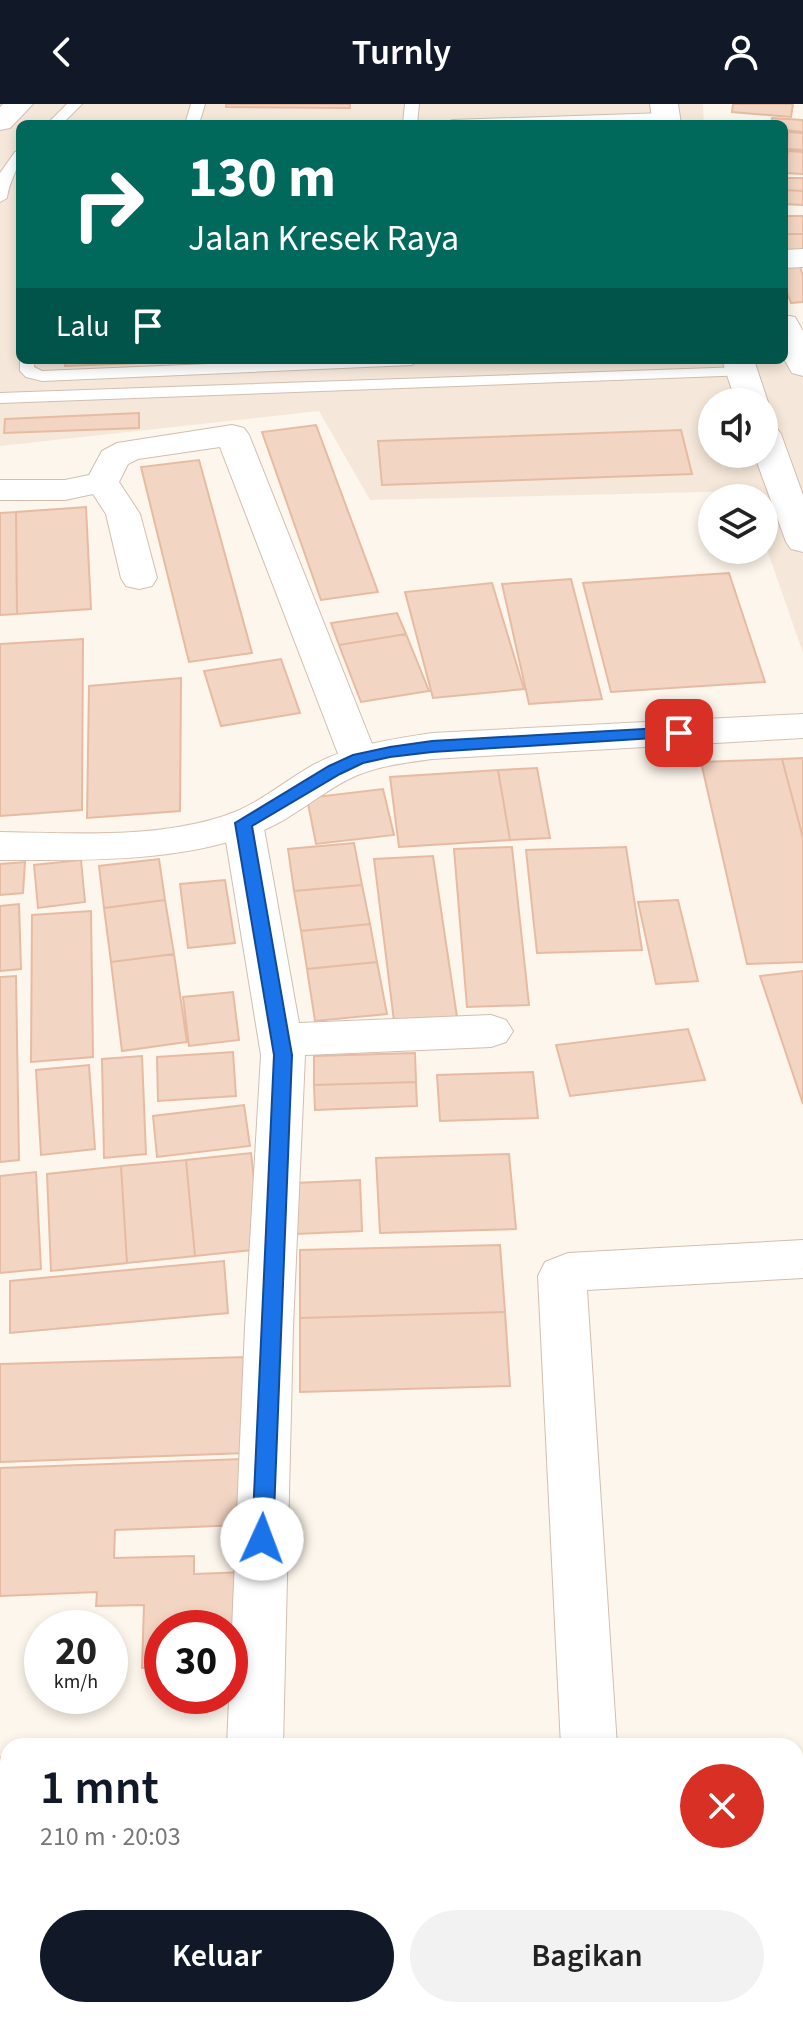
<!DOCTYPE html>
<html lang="id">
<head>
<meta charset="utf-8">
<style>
	body { margin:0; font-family:"Source Sans 3",sans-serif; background:#f2f2f2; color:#222; height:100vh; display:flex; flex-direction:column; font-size:30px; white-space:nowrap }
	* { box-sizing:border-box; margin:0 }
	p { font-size:26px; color:#767676 }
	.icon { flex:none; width:44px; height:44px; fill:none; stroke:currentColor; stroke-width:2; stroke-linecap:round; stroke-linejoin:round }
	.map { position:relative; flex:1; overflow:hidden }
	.panel { position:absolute; left:0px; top:1634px; width:804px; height:280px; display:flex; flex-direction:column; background:#fff; border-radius:24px 24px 0 0; box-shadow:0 4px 12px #0003 }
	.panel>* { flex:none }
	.top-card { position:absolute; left:16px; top:16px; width:772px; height:244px; border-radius:12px; box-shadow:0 4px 12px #0003; background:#00695c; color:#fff; overflow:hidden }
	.tools { position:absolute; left:698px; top:284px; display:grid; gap:16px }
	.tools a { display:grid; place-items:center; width:80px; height:80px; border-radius:50%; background:#fff; box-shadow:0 4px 12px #0003; font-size:40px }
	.speed { position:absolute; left:24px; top:1506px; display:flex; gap:16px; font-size:40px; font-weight:700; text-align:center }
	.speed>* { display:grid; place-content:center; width:104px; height:104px; border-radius:50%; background:#fff; box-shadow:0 4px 12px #0003; line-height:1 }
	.speed small { font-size:20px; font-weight:400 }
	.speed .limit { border:12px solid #d22; background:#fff; color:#111 }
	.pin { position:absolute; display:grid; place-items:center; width:68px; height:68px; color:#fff; margin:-34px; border-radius:16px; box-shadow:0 4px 12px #0006 }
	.me { position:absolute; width:88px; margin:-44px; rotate:2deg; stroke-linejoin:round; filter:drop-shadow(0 0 6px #0008) }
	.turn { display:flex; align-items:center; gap:28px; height:168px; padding:0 40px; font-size:36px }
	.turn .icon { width:104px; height:104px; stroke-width:2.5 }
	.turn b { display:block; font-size:56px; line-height:68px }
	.then { display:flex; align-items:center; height:76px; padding:0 40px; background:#0003; gap:16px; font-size:30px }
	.round { display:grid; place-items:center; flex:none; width:84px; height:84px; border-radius:42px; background:#f2f2f2 }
	.head { display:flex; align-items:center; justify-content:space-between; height:136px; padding:0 40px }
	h1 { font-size:48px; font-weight:600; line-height:60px; color:#111827 }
	.cta { display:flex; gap:16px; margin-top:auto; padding:16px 40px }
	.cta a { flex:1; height:92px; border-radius:48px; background:#111827; color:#fff; font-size:32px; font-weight:600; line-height:92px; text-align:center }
	.cta a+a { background:#f2f2f2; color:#222 }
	header { display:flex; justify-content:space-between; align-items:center; height:104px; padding:0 40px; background:#111827; color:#fff; font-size:36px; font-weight:600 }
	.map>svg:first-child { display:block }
	.residential { fill:#f5e8da; fill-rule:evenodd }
	.building { fill:#f3d5c3; stroke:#e6bba3; stroke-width:2 }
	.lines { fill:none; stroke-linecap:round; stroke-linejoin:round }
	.lane-casing { stroke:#d1beb0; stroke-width:2 }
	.street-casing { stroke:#d1beb0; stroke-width:2 }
	.secondary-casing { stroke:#d6c0b0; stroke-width:2 }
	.lane { fill:#fff; fill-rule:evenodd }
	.street { fill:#fff; fill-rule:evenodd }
	.secondary { fill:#fff; fill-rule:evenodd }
	.route { fill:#1a73e8; stroke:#114b97; stroke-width:2 }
</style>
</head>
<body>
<header><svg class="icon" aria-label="back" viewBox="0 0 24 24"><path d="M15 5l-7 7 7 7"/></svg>Turnly<svg class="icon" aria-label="person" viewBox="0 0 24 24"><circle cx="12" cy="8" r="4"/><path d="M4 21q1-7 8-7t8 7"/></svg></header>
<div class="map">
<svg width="803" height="1914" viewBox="0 0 803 1914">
	<rect width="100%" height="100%" fill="#fdf6ec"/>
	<path class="residential" d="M0,0H703L704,20H20V256H784V226L803,268V549L764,437V394H749L746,387L370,396L319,307L0,342ZM712,298H764V350H712Z"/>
	<path class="building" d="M226,0H350V4L226,3Z
		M733,0H793L791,13L732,8Z
		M772,14L803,16V28L784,26V20H771Z
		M788,28L803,29V46L787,45Z
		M788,47L803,48V70L785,69Z
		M784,74H803V87L784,86Z
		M784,86L803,87V101L784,100Z
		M784,112H803V130H784Z
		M784,130H803V148L784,149Z
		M798,158L803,171V198L791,199L784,181V159Z
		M65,256H215L65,262Z
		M139,309V324L4,329L5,315Z
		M316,321L378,488L321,496L262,328Z
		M681,326L692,370L382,381L378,337Z
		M199,356L252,549L189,558L141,363Z
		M86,403L91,505L17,510L16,408Z
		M16,408L17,510L0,511V409Z
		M729,469L765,578L611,588L583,479Z
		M571,475L602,595L529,600L502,480Z
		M492,479L524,585L433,594L405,488Z
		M397,509L406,530L339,541L331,519Z
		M406,530L429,587L361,598L339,541Z
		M83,535L82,706L0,712V540Z
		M281,555L300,609L221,622L204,567Z
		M181,574L180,707L87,714L89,582Z
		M803,654V734L782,655Z
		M782,655L803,734V858L747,860L701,658Z
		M537,664L550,734L510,736L498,666Z
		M498,666L510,736L399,743L390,673Z
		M383,685L394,731L316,740L307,694Z
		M354,739L362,781L294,787L288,745Z
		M512,743L529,901L467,903L454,745Z
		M626,743L642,846L537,849L526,746Z
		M433,752L457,913L394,917L374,755Z
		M159,755L165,796L104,804L99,762Z
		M81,756L85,798L38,804L34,761Z
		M25,758L23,789L0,791V760Z
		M225,776L235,839L188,844L180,780Z
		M362,781L370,820L301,827L294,787Z
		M165,796L174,850L111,858L104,804Z
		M678,796L698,877L656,880L638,798Z
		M19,800L21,865L0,867V802Z
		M91,807L93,953L31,958L32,811Z
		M370,820L377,858L307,865L301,827Z
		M174,850L187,938L122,947L111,858Z
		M377,858L387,910L315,917L307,865Z
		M803,867V1000L760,872Z
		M16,872L19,1056L0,1058V873Z
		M233,888L239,936L189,942L183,893Z
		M688,925L705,976L570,992L556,941Z
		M233,948L236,992L158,997L157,953Z
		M415,949L416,978L314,981V952Z
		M142,952L146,1050L104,1054L102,955Z
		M89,961L95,1045L41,1051L36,966Z
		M533,968L538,1014L440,1017L437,971Z
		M416,978L417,1002L315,1006L314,981Z
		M244,1001L250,1042L157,1053L153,1012Z
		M251,1049L262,1145L195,1152L186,1056Z
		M509,1050L516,1125L380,1129L376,1054Z
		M186,1056L195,1152L127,1159L121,1062Z
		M121,1062L127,1159L51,1167L47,1070Z
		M36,1068L41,1165L0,1169V1072Z
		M360,1076L362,1127L296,1130L295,1079Z
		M500,1141L505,1208L300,1214V1146Z
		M224,1157L228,1209L10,1229V1177Z
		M505,1208L510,1282L300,1288V1214Z
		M247,1253L246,1349L0,1358V1260Z
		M242,1355V1421L115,1426L114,1454L194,1452V1470L245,1468L244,1560H230V1524H162V1563L142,1564L144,1501L96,1502L97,1488L0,1492V1364Z
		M0,1653H8V1818H0Z
		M146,1906H198L199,1914H110V1911Z
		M281,1906H454L455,1914H281Z"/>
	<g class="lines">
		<defs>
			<path id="lane" d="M67,0H82L62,20H47Z
				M191,0H205L199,20H185Z
				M405,0H419L417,20H403Z
				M665,9L672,13L670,16L578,20H445L452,16Z
				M20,47C20,65 9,76 7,94L0,98V69L15,48Z
				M20,255L35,256L34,263L42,267L301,256H420L412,261L42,277L26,273L20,267Z
				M742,263L750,268L748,271L0,299V289Z"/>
			<path id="street" d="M3,0H33L10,24L0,26V3Z
				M650,0H678L681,20H653Z
				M803,145V163L784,164V146Z
				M784,211L795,213L803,227V272L792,269L784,255Z
				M722,256H754L768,298L764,304V298H736Z
				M764,320L776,323L781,330L803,391V448L791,445L786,438L754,350H764Z
				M232,321L244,324L249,331L378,655L373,664L359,668L345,664L340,655L220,343L138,355L128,360L119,378L140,410L157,474L152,482L139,485L126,482L121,474L106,410L93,390L65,396H0V376H65L89,371L102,347L117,339Z
				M243,706L257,710L263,719L299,919L491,911L506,916L513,927L506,938L491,943L305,951L293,1223L283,1642H227L245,1223L261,951L223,719L229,710Z
				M803,1136V1174L587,1186L617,1642H561L538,1172L545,1158L568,1149Z
				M215,1906H275L274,1914H214Z
				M575,1906H635V1914H575Z"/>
			<path id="secondary" d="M803,610V634L432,655C404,659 375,662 349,675C317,691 289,718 254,730C172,759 86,756 0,756V728C74,729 153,735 224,712C258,701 284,677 315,660C351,641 392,635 432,629Z"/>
		</defs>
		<use href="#lane" class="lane-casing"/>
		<use href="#street" class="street-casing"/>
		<use href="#secondary" class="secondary-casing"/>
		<use href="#lane" class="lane"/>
		<use href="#street" class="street"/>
		<use href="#secondary" class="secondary"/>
	</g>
	<path class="route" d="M679,623L685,625V632L432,648L390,653L363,659L340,670L252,722L292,951L273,1435L270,1442L262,1444L255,1442L252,1435L274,951L235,719L329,662L353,651L390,643L432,637Z"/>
</svg>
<div class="tools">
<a><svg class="icon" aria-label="sound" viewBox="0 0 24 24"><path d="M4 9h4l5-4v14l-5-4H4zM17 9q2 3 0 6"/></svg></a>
<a><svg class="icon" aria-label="layers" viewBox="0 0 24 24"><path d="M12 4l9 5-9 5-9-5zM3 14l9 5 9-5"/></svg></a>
</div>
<div class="speed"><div>20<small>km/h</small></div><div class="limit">30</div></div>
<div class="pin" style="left:679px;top:629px;background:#d93025"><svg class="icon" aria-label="arrive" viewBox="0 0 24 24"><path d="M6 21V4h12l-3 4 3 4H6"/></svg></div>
<svg class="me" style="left:262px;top:1435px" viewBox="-20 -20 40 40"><circle r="19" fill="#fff"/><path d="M0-13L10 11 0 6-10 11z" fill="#1a73e8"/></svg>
<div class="top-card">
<div class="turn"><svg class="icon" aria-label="right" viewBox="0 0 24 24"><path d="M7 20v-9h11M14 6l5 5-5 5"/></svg><div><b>130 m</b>Jalan Kresek Raya</div></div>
<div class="then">Lalu<svg class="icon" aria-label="arrive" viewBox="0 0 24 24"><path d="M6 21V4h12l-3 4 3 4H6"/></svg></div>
</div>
<section class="panel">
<div class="head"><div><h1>1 mnt</h1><p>210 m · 20:03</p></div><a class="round" style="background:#d93025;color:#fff"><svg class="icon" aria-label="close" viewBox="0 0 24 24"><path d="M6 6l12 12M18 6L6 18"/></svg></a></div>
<div class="cta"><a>Keluar</a><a>Bagikan</a></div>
</section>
</div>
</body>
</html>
